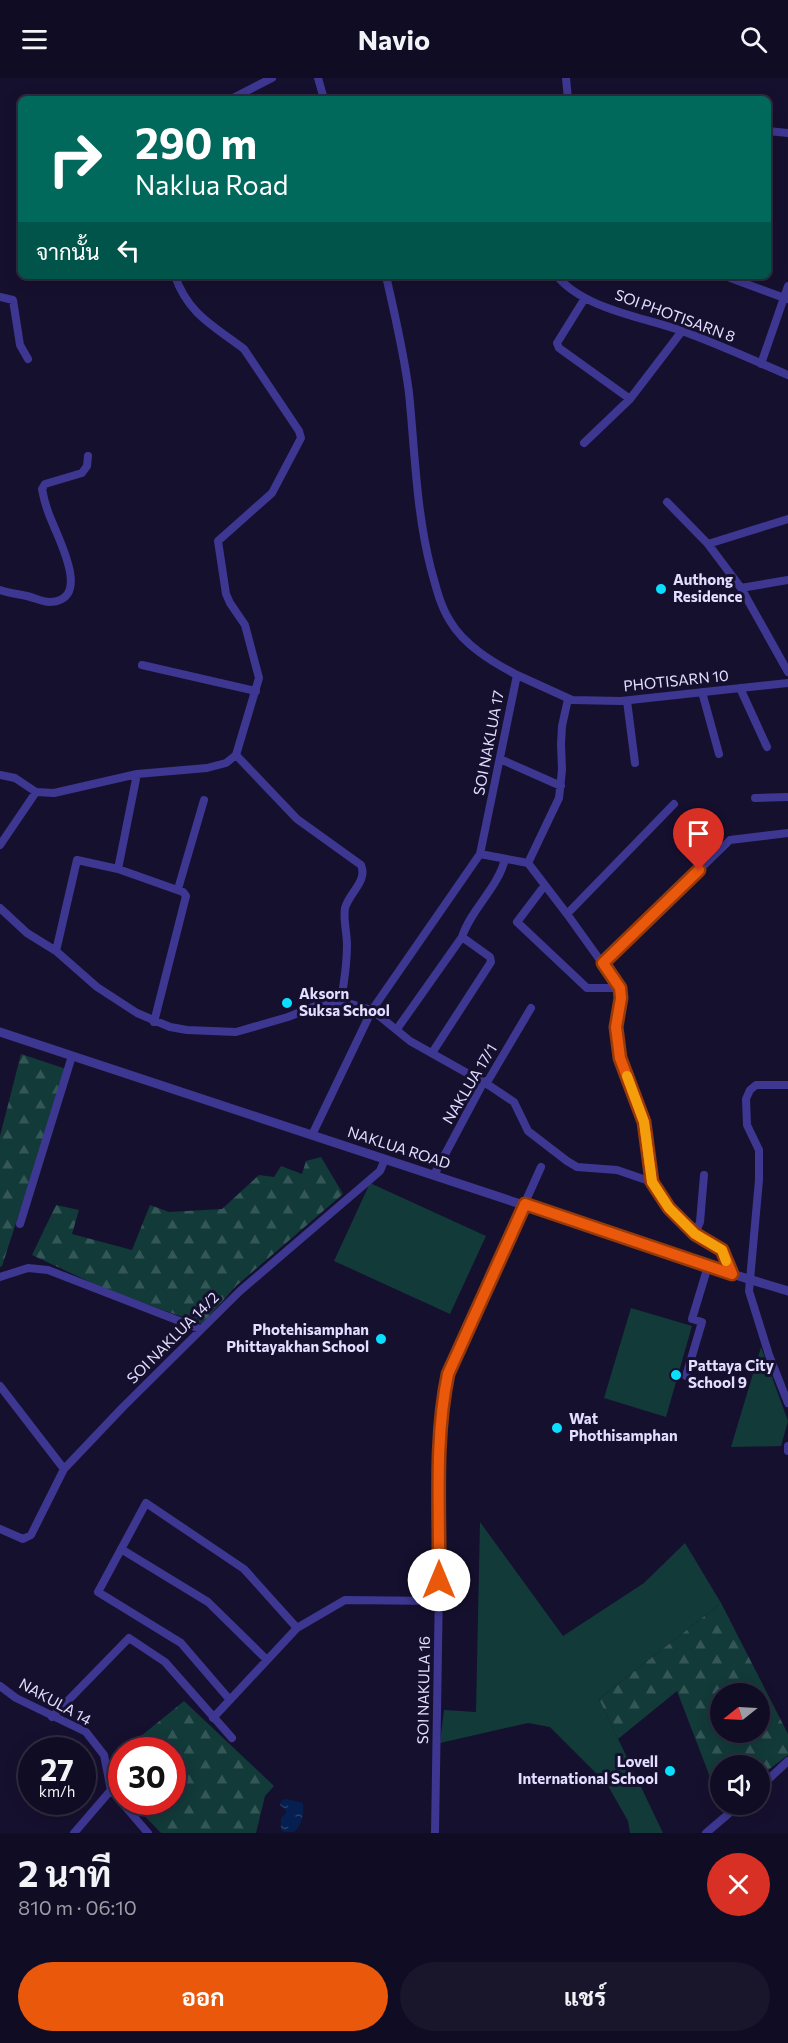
<!DOCTYPE html>
<html lang="th">
<head>
<meta charset="utf-8">
<style>
	body { margin:0; font-family:Commissioner,Sarabun,sans-serif; background:#19152b; color:#f1f3f6; height:100vh; display:flex; flex-direction:column; font-size:22px; white-space:nowrap }
	* { box-sizing:border-box; margin:0 }
	p { font-size:20px; color:#9c9ba6 }
	.icon { flex:none; width:33px; height:33px; fill:none; stroke:currentColor; stroke-width:2; stroke-linecap:round; stroke-linejoin:round }
	.map { position:relative; height:1755px; overflow:hidden }
	.panel { display:flex; flex-direction:column; background:#100c23; flex:1 }
	.panel>* { flex:none }
	.top-card { position:absolute; left:18px; top:18px; width:753px; height:183px; border-radius:9px; box-shadow:0 3px 15px #0003,0 0 0 2px #302c41; background:#00695c; color:#fff; overflow:hidden }
	.needle { width:39px; rotate:252deg }
	.tools { position:absolute; left:710px; top:1605px; display:grid; gap:12px }
	.tools a { display:grid; place-items:center; width:60px; height:60px; border-radius:50%; background:#100c23; box-shadow:0 3px 15px #0003,0 0 0 2px #302c41; font-size:30px }
	.speed { position:absolute; left:18px; top:1659px; display:flex; gap:12px; font-size:30px; font-weight:700; text-align:center }
	.speed>* { display:grid; place-content:center; width:78px; height:78px; border-radius:50%; background:#100c23; box-shadow:0 3px 15px #0003,0 0 0 2px #302c41; line-height:1 }
	.speed small { font-size:15px; font-weight:400 }
	.speed .limit { border:9px solid #d22; background:#fff; color:#111 }
	.pin { position:absolute; display:grid; place-items:center; width:51px; height:51px; color:#fff; margin:-62px -26px; border-radius:50% 50% 50% 0; rotate:-45deg; box-shadow:0 0 6px #0007 }
	.pin .icon { rotate:45deg }
	.me { position:absolute; width:66px; margin:-33px; rotate:0deg; stroke-linejoin:round; filter:drop-shadow(0 0 4px #0008) }
	.turn { display:flex; align-items:center; gap:21px; height:126px; padding:0 18px; font-size:27px }
	.turn .icon { width:78px; height:78px; stroke-width:2.5 }
	.turn b { display:block; font-size:42px; line-height:51px }
	.then { display:flex; align-items:center; height:57px; padding:0 18px; background:#0003; gap:12px; font-size:22px }
	.round { display:grid; place-items:center; flex:none; width:63px; height:63px; border-radius:32px; background:#19152b }
	.head { display:flex; align-items:center; justify-content:space-between; height:102px; padding:0 18px }
	h1 { font-size:36px; font-weight:700; line-height:45px }
	.action { display:flex; gap:12px; margin-top:auto; padding:12px 18px }
	.action a { flex:1; height:69px; border-radius:36px; background:#ea580c; color:#fff; font-size:24px; font-weight:700; line-height:69px; text-align:center }
	.action a+a { background:#19152b; color:#f1f3f6 }
	header { display:flex; justify-content:space-between; align-items:center; height:78px; padding:0 18px; background:#100c23; font-size:27px; font-weight:700 }
	.map>svg:first-child { display:block }
	.green { fill:#123a39 }
	.forest { fill:url(#forest-firs); fill-rule:evenodd }
	.water { fill:url(#water-ripples) }
	.lines { fill:none; stroke-linecap:round; stroke-linejoin:round }
	.minor { stroke:#3d3792; stroke-width:8 }
	.tertiary { stroke:#3d3792; stroke-width:9 }
	.route-casing { stroke:#983908; stroke-width:15 }
	.route { stroke:#ea580c; stroke-width:10 }
	.slow { stroke:#f59e0b; stroke-width:10 }
	.poi-dot { fill:#0adfff; stroke:#16102f; stroke-width:2 }
	.labels { text-anchor:middle; stroke-width:6; stroke-linejoin:round; paint-order:stroke }
	.street-label { font-size:15px; fill:#e3deff; stroke:#16102f }
	.poi-label { font-size:15px; font-weight:bold; fill:#e3deff; stroke:#16102f; text-anchor:start }
</style>
</head>
<body>
<header><svg class="icon" aria-label="menu" viewBox="0 0 24 24"><path d="M4 6h16M4 12h16M4 18h16"/></svg>Navio<svg class="icon" aria-label="search" viewBox="0 0 24 24"><circle cx="10" cy="10" r="6"/><path d="M15 15l6 6"/></svg></header>
<div class="map">
<svg width="788" height="1755" viewBox="0 0 788 1755">
	<defs>
		<pattern id="forest-firs" width="22" height="20" patternUnits="userSpaceOnUse" patternTransform="scale(1.5)"><rect width="22" height="20" fill="#123a39"/><path d="M5 1l3.5 6h-7zM16 11l3.5 6h-7z" fill="#345657"/></pattern>
		<pattern id="water-ripples" width="26" height="14" patternUnits="userSpaceOnUse" patternTransform="scale(1.5)"><rect width="26" height="14" fill="#061f51"/><path d="M2 4q2-2 4 0t4 0M15 11q2-2 4 0t4 0" fill="none" stroke="#2a3f6b"/></pattern>
	</defs>
	<rect width="100%" height="100%" fill="#16102f"/>
	<path class="green" d="M370,1105L486,1158L450,1236L334,1183Z
		M631,1230L692,1248L666,1339L604,1320Z
		M761,1269L788,1343L781,1368L731,1369Z
		M480,1444L563,1558L644,1505L685,1465L721,1525L599,1621L663,1755H630L628,1743L607,1706L550,1649L528,1645L440,1665L444,1632L476,1634Z"/>
	<path class="forest" d="M21,976L66,991L2,1188L0,1189V1058Z
		M321,1079L343,1116L236,1208L202,1246L105,1211L32,1177L56,1127L79,1132L72,1156L132,1172L150,1127L169,1134L222,1131L259,1097L274,1099L281,1088L302,1096L306,1083Z
		M721,1525L788,1656V1677L759,1699V1688H720V1725L677,1613L618,1661L599,1621ZM720,1616H759V1654H720Z
		M184,1623L274,1708L265,1718L256,1755H161L131,1724H172V1672H124Z"/>
	<path class="water" d="M286,1721L303,1725C304,1735 302,1747 294,1754H284L281,1752V1740L286,1735V1732L280,1727L281,1723Z"/>
	<g class="lines">
		<path class="minor" d="M318,0L324,21
			M566,0L568,21
			M231,21L272,0
			M768,53L788,55
			M557,198C584,231 643,239 682,253C718,266 753,282 788,297
			M725,198L787,221
			M0,219L13,222L20,267L28,281
			M585,220L557,265L559,270L630,321
			M761,286L788,208
			M584,365L630,321L682,253
			M667,424L708,466L741,510L788,594
			M708,466L788,441
			M741,510L788,502
			M0,512C9,515 18,516 27,518C35,520 42,524 50,524C91,523 60,464 53,446C48,435 44,423 42,411L45,406L82,395L87,388L88,378
			M142,587L256,613
			M517,597L572,622L621,623L788,605
			M740,610L767,669
			M702,614L719,676
			M568,621L562,648L561,666L562,692L559,720L528,785L567,836L620,910L621,920L616,949L620,979L644,1044L652,1104L669,1130L695,1156L722,1172L732,1196
			M627,623L635,685
			M236,677L297,741L361,787C368,803 349,815 345,830C343,841 347,855 347,867C347,886 344,905 341,923
			M500,681L561,708
			M0,697L15,700L36,714L54,715L137,696L207,690L226,685L236,677L259,600L245,547L230,525L226,516L218,463L272,415L301,360L299,353L244,271C214,248 188,236 175,198
			M755,720L788,719
			M0,767L36,714
			M480,776L528,785
			M118,791L137,696
			M545,807L517,844L587,910H620
			M178,811L204,722
			M0,830L27,855L56,873L97,909L137,935L170,949L187,952L236,954L288,939L318,927L341,923L372,932L410,963L490,1008L514,1024L528,1053L567,1083L577,1089L617,1092L652,1104
			M567,836L674,726
			M56,873L77,782L118,791L183,814L186,818L154,944
			M603,885L730,762L788,755
			M397,951L462,859C471,831 498,810 505,781
			M432,975L491,884L490,879L462,859
			M788,1007H756L750,1012L746,1021L747,1047L759,1072V1102L749,1213L769,1277L788,1325
			M312,1057L372,932L480,776L517,597C492,584 464,567 450,543C440,527 436,509 431,491C416,433 415,374 409,315C404,275 395,237 386,198
			M434,1097L483,1005L489,1001L531,930
			M20,1146L72,978
			M695,1156L700,1144L704,1097
			M0,1199L28,1190L48,1192L200,1251
			M686,1298L702,1244L692,1241L708,1188
			M0,1308L64,1391
			M788,1368V1373
			M0,1451L23,1461L31,1457L64,1391L123,1329L240,1213L380,1093L385,1081
			M121,1471L208,1524L267,1582
			M0,1608L16,1620L86,1654L104,1677L111,1712L148,1755
			M230,1622L181,1565L98,1514L146,1425L244,1491L297,1550
			M52,1639L129,1560L165,1584L232,1660
			M213,1640L297,1550L345,1522L439,1523
			M759,1710L788,1683
			M74,1755L111,1712
			M435,1755L442,1324L448,1296L541,1089
			M706,1755L740,1726"/>
		<path class="tertiary" d="M0,954L732,1196L788,1213"/>
	</g>
	<g class="lines">
		<defs>
			<path id="route" d="M439,1502C440,1434 434,1363 448,1296L525,1126L732,1196L722,1172L695,1156L669,1130L652,1104L644,1044L620,980L616,949L621,920L620,910L603,885L699,792"/>
		</defs>
		<use href="#route" class="route-casing"/>
		<use href="#route" class="route"/>
		<path class="slow" d="M627,998L644,1044L652,1104L669,1130L695,1156L722,1172L726,1183"/>
	</g>
	<g class="poi-dot">
		<circle cx="661" cy="511" r="6"/>
		<circle cx="287" cy="925" r="6"/>
		<circle cx="381" cy="1261" r="6"/>
		<circle cx="676" cy="1297" r="6"/>
		<circle cx="557" cy="1350" r="6"/>
		<circle cx="670" cy="1693" r="6"/>
	</g>
	<g class="labels">
		<g class="street-label">
			<text transform="translate(675 238) rotate(20)" y="5">SOI PHOTISARN 8</text>
			<text transform="translate(676 603) rotate(-6)" y="5">PHOTISARN 10</text>
			<text transform="translate(489 665) rotate(-79)" y="5">SOI NAKLUA 17</text>
			<text transform="translate(470 1006) rotate(-59)" y="5">NAKLUA 17/1</text>
			<text transform="translate(399 1070) rotate(18)" y="5">NAKLUA ROAD</text>
			<text transform="translate(173 1260) rotate(-45)" y="5">SOI NAKLUA 14/2</text>
			<text transform="translate(424 1612) rotate(-89)" y="5">SOI NAKULA 16</text>
			<text transform="translate(55 1624) rotate(29)" y="5">NAKULA 14</text>
		</g>
		<g class="poi-label">
			<text x="673" y="507">Authong<tspan x="673" dy="17">Residence</tspan></text>
			<text x="299" y="921">Aksorn<tspan x="299" dy="17">Suksa School</tspan></text>
			<text x="369" y="1257" text-anchor="end">Photehisamphan<tspan x="369" dy="17">Phittayakhan School</tspan></text>
			<text x="688" y="1293">Pattaya City<tspan x="688" dy="17">School 9</tspan></text>
			<text x="569" y="1346">Wat<tspan x="569" dy="17">Phothisamphan</tspan></text>
			<text x="658" y="1689" text-anchor="end">Lovell<tspan x="658" dy="17">International School</tspan></text>
		</g>
	</g>
</svg>
<div class="tools">
<a><svg class="needle" viewBox="-14 -14 28 28"><path d="M0-13l5 13h-10z" fill="#e53935"/><path d="M0 13l5-13h-10z" fill="#9c9ba6"/></svg></a>
<a><svg class="icon" aria-label="sound" viewBox="0 0 24 24"><path d="M4 9h4l5-4v14l-5-4H4zM17 9q2 3 0 6"/></svg></a>
</div>
<div class="speed"><div>27<small>km/h</small></div><div class="limit">30</div></div>
<div class="pin" style="left:699px;top:792px;background:#d93025"><svg class="icon" aria-label="arrive" viewBox="0 0 24 24"><path d="M6 21V4h12l-3 4 3 4H6"/></svg></div>
<svg class="me" style="left:439px;top:1502px" viewBox="-20 -20 40 40"><circle r="19" fill="#fff"/><path d="M0-13L10 11 0 6-10 11z" fill="#ea580c"/></svg>
<div class="top-card">
<div class="turn"><svg class="icon" aria-label="right" viewBox="0 0 24 24"><path d="M7 20v-9h11M14 6l5 5-5 5"/></svg><div><b>290 m</b>Naklua Road</div></div>
<div class="then">จากนั้น<svg class="icon" aria-label="left" viewBox="0 0 24 24"><path d="M17 20v-9H6M10 6l-5 5 5 5"/></svg></div>
</div>
</div>
<section class="panel">
<div class="head"><div><h1>2 นาที</h1><p>810 m · 06:10</p></div><a class="round" style="background:#d93025;color:#fff"><svg class="icon" aria-label="close" viewBox="0 0 24 24"><path d="M6 6l12 12M18 6L6 18"/></svg></a></div>
<div class="action"><a>ออก</a><a>แชร์</a></div>
</section>
</body>
</html>
